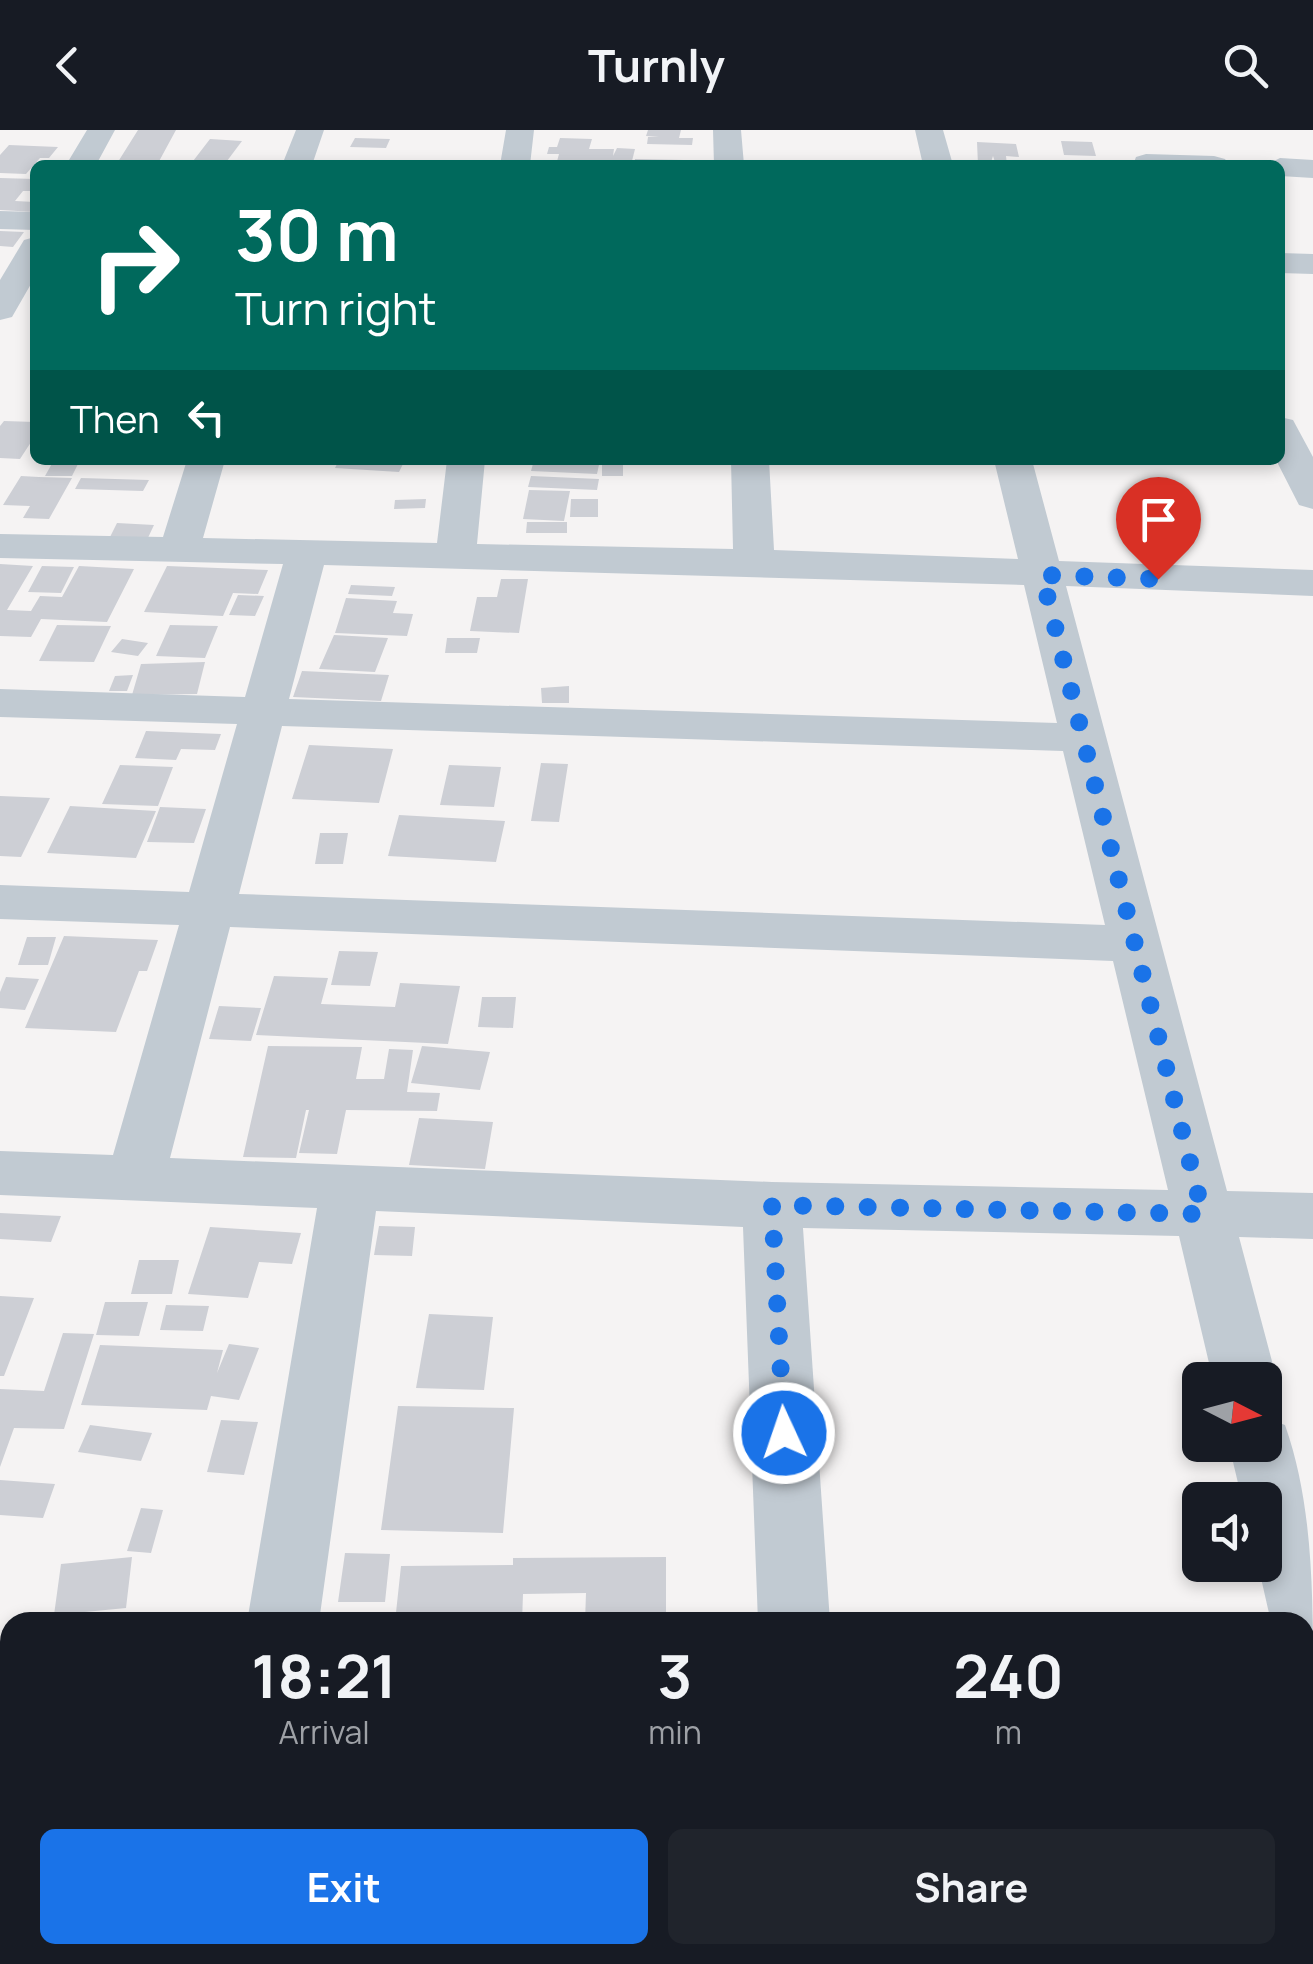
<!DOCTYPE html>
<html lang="en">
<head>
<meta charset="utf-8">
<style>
	body { margin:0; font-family:Manrope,sans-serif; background:#20242c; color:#f1f3f6; height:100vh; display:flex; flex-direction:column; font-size:38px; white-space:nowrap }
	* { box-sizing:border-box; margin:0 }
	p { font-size:32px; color:#9ea1a6 }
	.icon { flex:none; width:55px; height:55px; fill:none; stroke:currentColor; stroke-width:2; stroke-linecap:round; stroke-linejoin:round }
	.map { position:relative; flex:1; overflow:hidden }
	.panel { position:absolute; left:0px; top:1482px; width:1315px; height:352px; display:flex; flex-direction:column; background:#171b24; border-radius:30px 30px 0 0; box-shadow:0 5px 15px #0003 }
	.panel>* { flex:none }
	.guide { position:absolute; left:30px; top:30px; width:1255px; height:305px; border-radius:15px; box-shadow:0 5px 15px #0003; background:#00695c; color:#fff; overflow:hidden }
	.needle { width:65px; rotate:96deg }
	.controls { position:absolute; left:1182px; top:1232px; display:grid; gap:20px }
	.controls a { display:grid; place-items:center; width:100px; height:100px; border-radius:15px; background:#171b24; box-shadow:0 5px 15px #0003; font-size:50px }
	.pin { position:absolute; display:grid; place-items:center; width:85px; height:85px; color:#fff; margin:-102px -42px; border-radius:50% 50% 50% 0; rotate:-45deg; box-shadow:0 0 10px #0007 }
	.pin .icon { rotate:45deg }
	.me { position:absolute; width:110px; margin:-55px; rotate:357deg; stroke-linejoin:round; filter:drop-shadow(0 0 8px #0008) }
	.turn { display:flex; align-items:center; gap:35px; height:210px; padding:0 40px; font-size:45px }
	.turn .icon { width:130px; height:130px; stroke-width:2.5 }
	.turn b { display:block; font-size:70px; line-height:85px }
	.then { display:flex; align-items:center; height:95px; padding:0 40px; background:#0003; gap:20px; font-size:38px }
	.eta { display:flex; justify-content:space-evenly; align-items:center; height:170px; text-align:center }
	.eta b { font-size:60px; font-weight:700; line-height:70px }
	.button { display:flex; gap:20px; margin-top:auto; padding:20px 40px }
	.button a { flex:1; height:115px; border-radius:15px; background:#1a73e8; color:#fff; font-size:40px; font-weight:700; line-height:115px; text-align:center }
	.button a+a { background:#20242c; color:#f1f3f6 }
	header { display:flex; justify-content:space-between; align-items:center; height:130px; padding:0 40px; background:#171b24; font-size:45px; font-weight:700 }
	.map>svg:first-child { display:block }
	.building { fill:#cdcfd5 }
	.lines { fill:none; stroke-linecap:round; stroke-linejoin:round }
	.minor { fill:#c1cad2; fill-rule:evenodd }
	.route { stroke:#1a73e8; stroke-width:18; stroke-dasharray:0 32.4 }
</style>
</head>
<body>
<header><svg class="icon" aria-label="back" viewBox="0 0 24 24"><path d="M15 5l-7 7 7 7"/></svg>Turnly<svg class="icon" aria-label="search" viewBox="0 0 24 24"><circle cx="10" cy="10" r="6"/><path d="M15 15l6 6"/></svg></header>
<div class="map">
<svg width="1313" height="1834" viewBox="0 0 1313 1834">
	<rect width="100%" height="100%" fill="#f5f3f3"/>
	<path class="building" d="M138,0H176L157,35H116Z
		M648,0H681L679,8H693L692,15L647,14L648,7H659L646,6Z
		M355,8L390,9L386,18L350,17Z
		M560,8L592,9L589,19H614L613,26L617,18L635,19L631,35H556L559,24H547L549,17H557Z
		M210,9L242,11L224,35H190Z
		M1061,11L1092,12L1096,26L1064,25Z
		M977,12L1016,14L1019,27L1006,26L1007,35H996L993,26L990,35H978Z
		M9,15L58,17L49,28H40L26,44L0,43V25Z
		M635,29L684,30L683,35H634Z
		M0,48L35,49L31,61H23L15,71L35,72V82L0,80Z
		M0,101L24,102L13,117L0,116Z
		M4,291L35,292V306L20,329L0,328V296Z
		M54,330H80L72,346H45Z
		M339,330H405L399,342L335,338Z
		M534,330H600L597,344L531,341Z
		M623,331V346H602V332Z
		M21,346L39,347L72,348L49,389L23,388L30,376L3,375Z
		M531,346L599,349L597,360L528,357Z
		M81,348L149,350L143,361L75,359Z
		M529,360L570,361L564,391L523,389Z
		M426,369L425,378L394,379L395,370Z
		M571,369H598V387H570Z
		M527,392H567V403H526Z
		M117,393L154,395L146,412L108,411Z
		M0,434L33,436L7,480L31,481L40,466L62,467L79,436L134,439L107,492L41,489L31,507L0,506Z
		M42,436L74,437L61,463L28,462Z
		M167,436L268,440L258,464L233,463L223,486L144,482Z
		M501,449H528L519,503L470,501L477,467H497Z
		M351,455L395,457L392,466L348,464Z
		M238,465L264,466L255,486L229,485Z
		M346,468L397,471L393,483L413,484L407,506L335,503Z
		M57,495L111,496L94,532L39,531Z
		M170,495L218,496L205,528L156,526Z
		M334,505L388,508L375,542L319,539Z
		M447,508H480L477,523H445Z
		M122,509L148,513L138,526L111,522Z
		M205,532L197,564L132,565L141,534Z
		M302,541L389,545L381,571L293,567Z
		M133,545L127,561H109L115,546Z
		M569,556V573H542L541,558Z
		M146,601L221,604L215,620L181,619L176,630L135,628Z
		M309,615L393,619L379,673L292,669Z
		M541,633L568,634L559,692L531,691Z
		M120,635L173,637L158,676L102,674Z
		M449,635L501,637L494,677L440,675Z
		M0,666L50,668L21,727L0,726Z
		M70,676L156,681L136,728L47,723Z
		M160,677L206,679L194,713L147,712Z
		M399,685L505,691L496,732L388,726Z
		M320,703H348L343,734H315Z
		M64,806L158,810L147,841H139L116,902L25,898Z
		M27,807H56L48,835H18Z
		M339,821L378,822L370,856L331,855Z
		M274,846L328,848L321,874L395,877L400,853L460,856L448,914L256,905Z
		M6,847L39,849L25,880L0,878V862Z
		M482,867H516L513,898L478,897Z
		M219,876L261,878L251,911L209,909Z
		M268,916L362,917L356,949H384L389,919L413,920L407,962L440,963L437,981L346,980L337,1024L299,1023L309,980H306L296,1028L243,1027Z
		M422,916L490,922L480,960L411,953Z
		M419,988L493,992L485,1039L409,1035Z
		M0,1083L61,1086L51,1112L0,1109Z
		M379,1096L415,1097L412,1126L374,1125Z
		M210,1097L301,1103L292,1134L259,1132L248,1168L188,1164Z
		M139,1130H179L172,1164H131Z
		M0,1166L34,1168L4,1246H0Z
		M105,1172H148L139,1206L96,1205Z
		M166,1175L209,1176L203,1201L160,1200Z
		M429,1184L493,1187L484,1260L416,1258Z
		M63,1203L94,1204L64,1299L14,1298L0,1337V1259L44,1261Z
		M229,1214L259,1218L239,1270L211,1266L207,1280L81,1275L100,1215L223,1220L217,1243Z
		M398,1276L514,1278L503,1403L381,1400Z
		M221,1290L258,1292L244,1345L207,1342Z
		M90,1295L152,1303L141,1331L78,1322Z
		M0,1350L55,1354L43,1388L0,1385Z
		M141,1378L163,1380L151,1423L127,1421Z
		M345,1423L390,1424L385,1472H338Z
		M132,1427L126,1478L54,1485L61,1434Z
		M666,1427V1492H585L586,1463L523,1464L522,1492H395L401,1436L513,1435V1428Z
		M0,1563L10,1564V1607L0,1606Z"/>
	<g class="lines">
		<path class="minor" d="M87,0H115L96,35H66Z
			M296,0H324L312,35H282Z
			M506,0H534L530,35H500Z
			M713,0H741L744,35H714Z
			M915,0H943L953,35H923Z
			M1146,24L1214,26L1225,29L1229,35H1133L1136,27Z
			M1280,28L1313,30V48L1280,46V35H1266Z
			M0,81L35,82V100L0,99Z
			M35,107V147L12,187L0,190V150L24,110Z
			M1280,123L1313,124V144L1280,143Z
			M1280,287L1293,290L1313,327V379L1299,375L1276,330H1280Z
			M187,330H225L203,408L437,413L447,330H485L477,414L733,419L731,330H769L774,420L1018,429L994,330H1032L1059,431L1313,440V466L1066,456L1227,1061L1313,1063V1109L1239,1107L1277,1250L1268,1269L1265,1250H1213L1179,1106L803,1098L830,1492H758L743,1097L376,1081L319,1492H247L317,1078L0,1065V1021L113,1025L179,795L0,789V755L189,762L237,594L0,587V559L245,567L283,434L0,428V404L163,407ZM324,435L1024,455L1057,593L289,569ZM282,596L1063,621L1105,795L239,764ZM230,797L1113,831L1168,1060L772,1052L170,1028Z
			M1265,1288L1285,1295C1313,1374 1313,1464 1313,1549L1305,1546V1492H1271L1258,1435H1265V1370H1242L1229,1315H1265Z
			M190,1825H272L271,1834H189Z
			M771,1825H853V1834H771Z"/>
	</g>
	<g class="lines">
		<path class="route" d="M784,1303L772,1075L1203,1084L1042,445L1158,449"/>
	</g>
</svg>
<div class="controls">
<a><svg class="needle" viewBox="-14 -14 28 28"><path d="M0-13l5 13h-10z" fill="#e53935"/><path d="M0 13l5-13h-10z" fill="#9ea1a6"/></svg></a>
<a><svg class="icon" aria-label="sound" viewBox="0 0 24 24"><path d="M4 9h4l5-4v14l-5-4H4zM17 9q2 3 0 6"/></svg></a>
</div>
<div class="pin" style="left:1158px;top:449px;background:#d93025"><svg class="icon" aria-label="arrive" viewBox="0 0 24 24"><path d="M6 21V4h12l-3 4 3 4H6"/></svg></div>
<svg class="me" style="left:784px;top:1303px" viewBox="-20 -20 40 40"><circle r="17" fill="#1a73e8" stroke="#fff" stroke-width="3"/><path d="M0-11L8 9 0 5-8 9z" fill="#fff"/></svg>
<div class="guide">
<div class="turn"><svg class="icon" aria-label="right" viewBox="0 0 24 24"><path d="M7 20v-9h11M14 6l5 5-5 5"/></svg><div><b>30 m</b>Turn right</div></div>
<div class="then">Then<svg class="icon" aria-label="left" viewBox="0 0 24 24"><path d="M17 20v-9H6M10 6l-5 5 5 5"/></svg></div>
</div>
<section class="panel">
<div class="eta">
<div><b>18:21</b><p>Arrival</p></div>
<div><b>3</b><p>min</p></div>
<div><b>240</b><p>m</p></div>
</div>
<div class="button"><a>Exit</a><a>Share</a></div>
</section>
</div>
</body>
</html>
